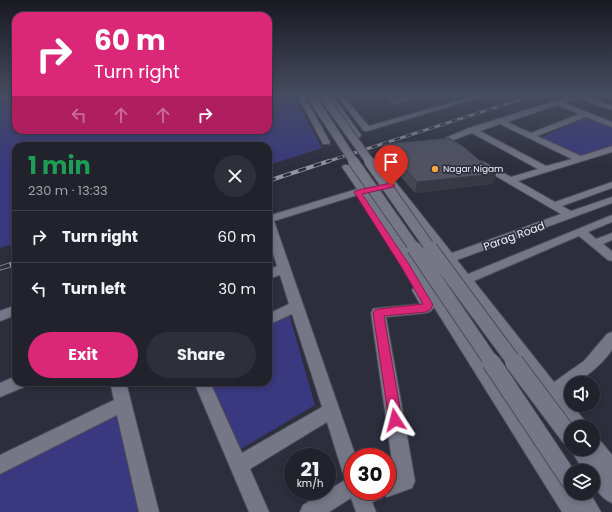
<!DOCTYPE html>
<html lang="en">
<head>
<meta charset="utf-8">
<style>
	body { margin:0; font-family:Poppins,sans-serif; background:#2e2f39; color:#f1f3f6; height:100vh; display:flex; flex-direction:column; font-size:15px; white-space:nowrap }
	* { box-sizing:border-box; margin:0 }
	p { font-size:13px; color:#a2a4aa }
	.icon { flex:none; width:22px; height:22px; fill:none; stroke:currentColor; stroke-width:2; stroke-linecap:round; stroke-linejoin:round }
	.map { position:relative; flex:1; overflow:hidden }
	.sheet { position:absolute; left:12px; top:142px; width:260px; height:244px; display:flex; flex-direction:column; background:#22222d; border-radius:12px; box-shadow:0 2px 6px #0003,0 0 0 1px #3f3f49 }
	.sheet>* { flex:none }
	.guide { position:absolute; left:12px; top:12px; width:260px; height:122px; border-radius:12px; box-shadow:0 2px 6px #0003,0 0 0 1px #3f3f49; background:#db2777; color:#fff; overflow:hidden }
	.buttons { position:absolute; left:564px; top:376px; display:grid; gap:8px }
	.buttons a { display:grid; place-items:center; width:36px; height:36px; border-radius:50%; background:#22222d; box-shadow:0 2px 6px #0003,0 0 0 1px #3f3f49; font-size:20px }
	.speed { position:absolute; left:284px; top:448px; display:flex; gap:8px; font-size:20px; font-weight:700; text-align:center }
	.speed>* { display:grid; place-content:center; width:52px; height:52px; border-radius:50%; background:#22222d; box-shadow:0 2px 6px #0003,0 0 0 1px #3f3f49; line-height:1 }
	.speed small { font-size:10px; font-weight:400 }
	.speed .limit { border:6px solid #d22; background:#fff; color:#111 }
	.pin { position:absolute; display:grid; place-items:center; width:34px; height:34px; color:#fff; margin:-41px -17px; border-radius:50% 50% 50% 0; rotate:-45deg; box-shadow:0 0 4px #0007 }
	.pin .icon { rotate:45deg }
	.me { position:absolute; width:44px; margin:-22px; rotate:351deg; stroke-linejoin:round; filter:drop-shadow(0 0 3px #0008) }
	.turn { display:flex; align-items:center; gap:14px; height:84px; padding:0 16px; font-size:18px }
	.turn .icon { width:52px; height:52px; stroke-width:2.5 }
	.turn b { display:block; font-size:28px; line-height:34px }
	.lanes { display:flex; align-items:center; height:38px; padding:0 16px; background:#0003; justify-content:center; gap:20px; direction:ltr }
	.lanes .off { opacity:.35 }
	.round { display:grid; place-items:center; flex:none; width:42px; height:42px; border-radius:21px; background:#2e2f39 }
	.headline { display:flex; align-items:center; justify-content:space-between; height:68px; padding:0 16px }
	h1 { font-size:24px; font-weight:700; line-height:30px; color:#1e9e55 }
	.cta { display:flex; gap:8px; margin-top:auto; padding:8px 16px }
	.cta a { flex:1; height:46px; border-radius:24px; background:#db2777; color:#fff; font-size:16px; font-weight:700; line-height:46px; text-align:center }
	.cta a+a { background:#2e2f39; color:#f1f3f6 }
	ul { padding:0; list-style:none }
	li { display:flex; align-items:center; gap:12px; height:52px; padding:0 16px; border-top:1px solid #3f3f49 }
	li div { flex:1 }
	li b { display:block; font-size:15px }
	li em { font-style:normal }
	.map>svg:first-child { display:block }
	.green { fill:#3a387e }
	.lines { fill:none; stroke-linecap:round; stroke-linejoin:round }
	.minor-casing { stroke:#4b4b57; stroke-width:2 }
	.minor { fill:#757686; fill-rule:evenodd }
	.rail-far2-casing { stroke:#9394a0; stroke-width:3 }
	.rail-far1-casing { stroke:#9394a0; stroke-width:4 }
	.rail-casing { stroke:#9394a0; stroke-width:5 }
	.rail-far2 { stroke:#2d2e3c; stroke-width:2; stroke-dasharray:6; stroke-linecap:butt }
	.rail-far1 { stroke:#2d2e3c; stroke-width:2.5; stroke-dasharray:8; stroke-linecap:butt }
	.rail { stroke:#2d2e3c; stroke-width:3.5; stroke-dasharray:10; stroke-linecap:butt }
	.minor-bridge-far3-casing { stroke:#4b4b57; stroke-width:10; stroke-linecap:butt }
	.minor-bridge-far2-casing { stroke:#4b4b57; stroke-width:12; stroke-linecap:butt }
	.minor-bridge-far1-casing { stroke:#4b4b57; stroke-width:16; stroke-linecap:butt }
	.minor-bridge-casing { stroke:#4b4b57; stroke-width:20; stroke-linecap:butt }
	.minor-bridge-far3 { stroke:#757686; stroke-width:8 }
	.minor-bridge-far2 { stroke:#757686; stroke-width:10 }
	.minor-bridge-far1 { stroke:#757686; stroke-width:14 }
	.minor-bridge { stroke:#757686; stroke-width:18 }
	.wall { fill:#454753 }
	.shaded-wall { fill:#383944 }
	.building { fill:#505261; stroke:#383944 }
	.route { fill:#db2777; stroke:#8e194d }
	.poi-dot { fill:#f1a63f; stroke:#2d2e3c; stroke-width:1.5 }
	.labels { text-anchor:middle; stroke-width:3.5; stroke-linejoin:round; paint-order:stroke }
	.far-poi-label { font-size:9px; fill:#f1f2fb; stroke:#2d2e3c; text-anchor:start }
	.street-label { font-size:11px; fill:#f1f2fb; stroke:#2d2e3c }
</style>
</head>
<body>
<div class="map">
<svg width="612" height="512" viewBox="0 0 612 512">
	<rect width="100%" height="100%" fill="#2d2e3c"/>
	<path class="green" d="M268,96H294L322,148L268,165V146H16V243L0,248V104L16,101V130H268Z
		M588,117L612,127V146L580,156L540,138Z
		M289,314L315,405L241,449L211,382H268V324Z
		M117,408L139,512H0V466Z"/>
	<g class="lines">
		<defs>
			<path id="minor" d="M298,96H304L330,142L329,144H323L322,142Z
				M327,96H333L361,135L360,137H354Z
				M337,96H343L369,126L475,96H485L367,131H364Z
				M386,96H393L396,100L412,96H423L395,104L393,103Z
				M571,96H586L612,106V110L578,98L564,103L612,122V127L586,117L537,136L581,156L612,146V152L518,181L555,202L612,182V188L562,206L571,211L612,197V203L457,260L468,274L612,215V222L588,232L596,239L612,233V240L603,244L612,251V261L608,260L579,236L474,281L554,382L584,361L607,334L612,332C612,337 612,344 612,349C608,359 581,383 571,383V387L563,393L585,421L588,427H571V430L463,286L455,285L454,282L457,278L446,263H440L438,260L441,257L391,189L369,192L570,488L571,486V493H590L601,512H562L434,307L431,311L426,313L386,317L415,481L412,488L387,497L383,495L382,498L372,502L376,512H356L351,498L329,512H300L303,505L345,480L327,422L250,469L269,512H249L194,382H210L242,453L322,407L292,314L268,325V314L289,304L280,275L268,279V270L277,266L268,237V216L357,189L342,167L344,165H350L365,187L387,184L372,163L376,160L379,161L452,253L561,214L475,164L480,161L483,162L511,177L538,169L472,133L448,142L453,146L449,149L438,141L469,128ZM558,105L579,114L531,133L507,122ZM500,124L572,159L546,166L480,131ZM361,194L420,286L414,287L412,290L420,304L378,308L373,309L371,313L394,475L387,477V491H353V457H356L274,221Z
				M16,305V315L0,321V311Z
				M16,376V382H26L24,387L0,397V383Z
				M110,382H126L159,512H139L117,415L0,474V455L114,400Z
				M593,436L599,439L612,455V503C598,497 593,485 593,471H584L570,449L571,446V449H593Z"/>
		</defs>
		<use href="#minor" class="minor-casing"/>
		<use href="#minor" class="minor"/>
		<defs>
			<path id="rail-far2" d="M326,162L531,96"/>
			<path id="rail-far1" d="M268,181L329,161"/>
			<path id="rail" d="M0,268L16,263"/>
		</defs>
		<use href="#rail-far2" class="rail-far2-casing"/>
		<use href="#rail-far1" class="rail-far1-casing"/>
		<use href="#rail" class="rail-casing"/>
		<use href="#rail-far2" class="rail-far2"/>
		<use href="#rail-far1" class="rail-far1"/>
		<use href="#rail" class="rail"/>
		<defs>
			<path id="minor-bridge-far3" d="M311,96L354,162
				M323,96L370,162"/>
			<path id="minor-bridge-far2" d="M353,161L415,249
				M369,161L431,249"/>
			<path id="minor-bridge-far1" d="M414,248L492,363
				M430,248L515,363"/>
			<path id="minor-bridge" d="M491,362L571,482
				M514,362L571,438"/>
		</defs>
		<use href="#minor-bridge-far3" class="minor-bridge-far3-casing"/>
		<use href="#minor-bridge-far2" class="minor-bridge-far2-casing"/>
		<use href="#minor-bridge-far1" class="minor-bridge-far1-casing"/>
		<use href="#minor-bridge" class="minor-bridge-casing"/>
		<use href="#minor-bridge-far3" class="minor-bridge-far3"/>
		<use href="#minor-bridge-far2" class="minor-bridge-far2"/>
		<use href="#minor-bridge-far1" class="minor-bridge-far1"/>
		<use href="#minor-bridge" class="minor-bridge"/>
	</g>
	<path class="wall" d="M382,144L493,184L415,193L381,154Z"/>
	<path class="shaded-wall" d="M496,174L493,184L415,193L417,182Z"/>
	<path class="building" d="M449,138L463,146L496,174L417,182L382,144Z"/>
	<linearGradient id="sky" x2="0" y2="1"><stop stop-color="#191921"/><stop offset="0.57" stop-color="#464c61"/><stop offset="1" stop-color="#464c61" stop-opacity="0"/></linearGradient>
	<rect width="612" height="167" fill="url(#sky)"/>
	<path class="route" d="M391,183L395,186L394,187L362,194L410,266L433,305L430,310L426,312L384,316L402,420L400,424L395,426L390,424L389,420L373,313L375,310L378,309L423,304L402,268L354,192L358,190Z"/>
	<circle class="poi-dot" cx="435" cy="169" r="4"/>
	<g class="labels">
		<g class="far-poi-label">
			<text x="443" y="172">Nagar Nigam</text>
		</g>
		<g class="street-label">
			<text transform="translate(514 236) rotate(-20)" y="4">Parag Road</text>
		</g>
	</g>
</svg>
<div class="buttons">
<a><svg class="icon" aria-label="sound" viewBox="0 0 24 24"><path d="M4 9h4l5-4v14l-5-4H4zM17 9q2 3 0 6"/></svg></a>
<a><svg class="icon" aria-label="search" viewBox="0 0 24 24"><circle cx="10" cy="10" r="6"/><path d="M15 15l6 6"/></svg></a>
<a><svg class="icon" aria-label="layers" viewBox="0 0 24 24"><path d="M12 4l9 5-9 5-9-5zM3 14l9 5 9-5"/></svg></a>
</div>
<div class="speed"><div>21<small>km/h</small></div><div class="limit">30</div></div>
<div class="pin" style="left:391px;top:186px;background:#d93025"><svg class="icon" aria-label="arrive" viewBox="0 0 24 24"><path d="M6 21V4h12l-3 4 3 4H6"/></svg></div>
<svg class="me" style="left:395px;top:420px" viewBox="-20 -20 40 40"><path d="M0-17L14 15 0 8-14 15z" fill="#db2777" stroke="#fff" stroke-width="4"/></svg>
<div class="guide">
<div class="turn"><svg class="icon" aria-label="right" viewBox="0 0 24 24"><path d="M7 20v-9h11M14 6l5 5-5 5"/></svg><div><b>60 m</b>Turn right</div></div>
<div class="lanes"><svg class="icon off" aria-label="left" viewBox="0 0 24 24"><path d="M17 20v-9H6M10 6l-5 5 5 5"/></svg><svg class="icon off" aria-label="ahead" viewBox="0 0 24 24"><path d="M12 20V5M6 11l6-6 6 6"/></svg><svg class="icon off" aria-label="ahead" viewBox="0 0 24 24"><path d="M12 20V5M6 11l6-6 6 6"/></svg><svg class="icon" aria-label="right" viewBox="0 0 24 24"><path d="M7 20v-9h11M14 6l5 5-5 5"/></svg></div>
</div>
<section class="sheet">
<div class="headline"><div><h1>1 min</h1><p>230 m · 13:33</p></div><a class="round"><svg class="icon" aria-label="close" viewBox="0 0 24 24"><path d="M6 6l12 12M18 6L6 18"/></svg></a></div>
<ul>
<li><svg class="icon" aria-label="right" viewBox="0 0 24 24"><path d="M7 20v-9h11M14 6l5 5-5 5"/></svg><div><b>Turn right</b></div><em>60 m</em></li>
<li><svg class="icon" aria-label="left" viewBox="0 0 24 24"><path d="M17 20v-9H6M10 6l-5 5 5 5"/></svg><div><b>Turn left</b></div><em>30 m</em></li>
</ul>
<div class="cta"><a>Exit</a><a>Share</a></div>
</section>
</div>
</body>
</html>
